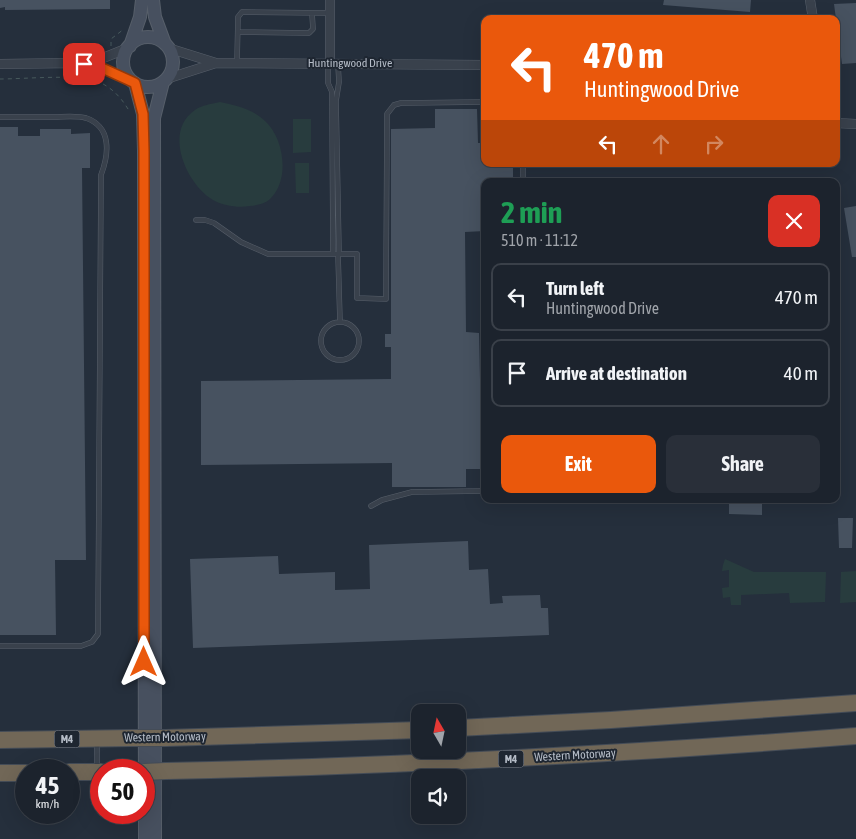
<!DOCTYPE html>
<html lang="en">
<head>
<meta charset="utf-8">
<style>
	body { margin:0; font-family:"Asap Condensed",sans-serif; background:#292f39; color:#f1f3f6; height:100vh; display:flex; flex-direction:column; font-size:19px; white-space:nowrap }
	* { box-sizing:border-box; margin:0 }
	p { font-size:16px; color:#a0a4aa }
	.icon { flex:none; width:28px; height:28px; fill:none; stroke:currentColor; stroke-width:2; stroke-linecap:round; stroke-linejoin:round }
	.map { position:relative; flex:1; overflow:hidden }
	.panel { position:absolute; left:481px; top:178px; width:359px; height:325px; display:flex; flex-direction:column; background:#1c232d; border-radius:10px; box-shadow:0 5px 20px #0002,0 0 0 1px #3a4049 }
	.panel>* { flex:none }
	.guide { position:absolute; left:481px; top:15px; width:359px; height:152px; border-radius:10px; box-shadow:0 5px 20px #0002,0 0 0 1px #3a4049; background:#ea580c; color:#fff; overflow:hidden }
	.needle { width:32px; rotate:351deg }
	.tools { position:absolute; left:411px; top:704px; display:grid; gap:10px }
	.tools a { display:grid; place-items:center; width:55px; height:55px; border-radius:10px; background:#1c232d; box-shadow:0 5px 20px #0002,0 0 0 1px #3a4049; font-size:25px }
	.speed { position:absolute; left:15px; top:759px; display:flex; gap:10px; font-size:25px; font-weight:700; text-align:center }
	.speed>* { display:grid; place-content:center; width:65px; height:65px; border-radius:50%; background:#1c232d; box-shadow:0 5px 20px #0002,0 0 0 1px #3a4049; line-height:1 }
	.speed small { font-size:12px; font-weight:400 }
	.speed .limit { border:8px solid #d22; background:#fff; color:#111 }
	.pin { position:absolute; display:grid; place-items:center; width:42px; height:42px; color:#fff; margin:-21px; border-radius:10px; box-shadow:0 2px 8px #0006 }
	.me { position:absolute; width:55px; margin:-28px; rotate:0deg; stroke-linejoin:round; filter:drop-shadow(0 0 4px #0008) }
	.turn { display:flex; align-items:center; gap:18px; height:105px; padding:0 20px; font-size:22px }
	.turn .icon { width:65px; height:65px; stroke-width:2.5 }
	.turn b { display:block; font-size:35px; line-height:42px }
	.lanes { display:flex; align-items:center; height:48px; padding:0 20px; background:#0003; justify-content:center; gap:25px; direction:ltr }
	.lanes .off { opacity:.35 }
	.round { display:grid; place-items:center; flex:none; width:52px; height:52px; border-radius:10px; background:#292f39 }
	.summary { display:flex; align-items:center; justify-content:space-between; height:85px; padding:0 20px }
	h1 { font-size:30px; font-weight:700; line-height:38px; color:#1e9e55 }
	.action { display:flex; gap:10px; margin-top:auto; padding:10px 20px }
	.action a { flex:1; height:58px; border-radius:10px; background:#ea580c; color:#fff; font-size:20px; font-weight:700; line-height:58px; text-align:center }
	.action a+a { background:#292f39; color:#f1f3f6 }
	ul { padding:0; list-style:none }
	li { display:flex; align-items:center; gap:15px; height:68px; margin:0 10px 8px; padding:0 10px; border:2px solid #3a4049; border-radius:10px }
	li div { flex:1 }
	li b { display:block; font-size:19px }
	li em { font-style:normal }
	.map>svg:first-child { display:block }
	.green { fill:#283c3e }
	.building { fill:#475260 }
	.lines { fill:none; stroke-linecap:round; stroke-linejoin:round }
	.lane-casing { stroke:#575f6a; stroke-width:5.5 }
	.street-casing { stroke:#575f6a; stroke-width:10 }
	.secondary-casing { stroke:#575f6a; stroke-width:14 }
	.highway-casing { stroke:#444c57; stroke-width:18 }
	.path { stroke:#47595c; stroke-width:1; stroke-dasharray:4 4; stroke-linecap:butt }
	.lane { stroke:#39414c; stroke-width:4.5 }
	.street { stroke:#39414c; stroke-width:9 }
	.secondary { stroke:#47505f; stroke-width:12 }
	.highway { stroke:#716757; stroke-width:16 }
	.highway-bridge-casing { stroke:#444c57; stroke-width:18; stroke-linecap:butt }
	.highway-bridge { stroke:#716757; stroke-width:16 }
	.route-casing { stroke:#983908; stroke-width:12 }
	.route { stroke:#ea580c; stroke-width:9 }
	.labels { text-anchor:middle; stroke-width:4; stroke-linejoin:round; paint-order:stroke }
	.shield { fill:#1e2631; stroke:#888f9a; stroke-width:1 }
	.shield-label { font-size:11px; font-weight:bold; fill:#b5bcc7 }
	.street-label { font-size:12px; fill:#b5bcc7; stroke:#1e2631 }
</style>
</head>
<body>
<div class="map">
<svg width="856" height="839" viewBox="0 0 856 839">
	<rect width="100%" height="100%" fill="#252f3c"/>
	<path class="green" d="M220,102C236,105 254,110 265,121C284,138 290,179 271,198C265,204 258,205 250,206C239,208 223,206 213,200C186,184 163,131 195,110C202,105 211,104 220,102Z
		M293,119H311V152L293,153Z
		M295,163H309V193H296Z
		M725,559L754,572H826L825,602L790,603L789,593L741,595V605H731L730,597L723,598L722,588L729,587V570L722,571L723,565Z
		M856,571V602L840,603L841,572Z"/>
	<path class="building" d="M0,0H110V9L5,10V7L0,8Z
		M664,0H751L750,12L663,5Z
		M856,3V63L842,64L834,4Z
		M435,109H477L478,143H485V164H513V181H485V231L465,232L466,332L479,333L480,379H485V469H466V487H392V463L201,465V381L391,379V347H385V334H391V129L435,128Z
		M0,127H18V136H40V129H71V134L90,133V168H82L86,560H55L56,635H0Z
		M856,206V257H852L844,208Z
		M729,499H762V515L729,514Z
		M838,518H853L852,548H839Z
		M468,541L469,570L488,569L490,604L503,603L502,596L540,595L541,608H548L549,635L193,648L190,559L278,556L279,574L335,572V590L370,589L369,545Z"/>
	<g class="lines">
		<defs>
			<path id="lane" d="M238,32L309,33L313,29L312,13
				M237,63L238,17L242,12L330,13
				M328,63V83L332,92V101L333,253
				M338,64L339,82L336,101L339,253
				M0,117C17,117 34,117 51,117C62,117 76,115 86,118C112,127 109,154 101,175L98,634L92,642L81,646H0
				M523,164V181
				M196,220H205L214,223L241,242L268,254H357V298L386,299L387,114L394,105L401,103L485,102
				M338,254L340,322
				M321 341a19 19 0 1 1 38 0a19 19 0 1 1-38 0Z
				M371,506L382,500L412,492L485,491
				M97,741V768"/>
			<path id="street" d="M330,0V63
				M810,0L813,19
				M168,48L216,63L485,65
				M84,61L103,58L128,48
				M0,64L74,63L102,68L132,81
				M166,79L216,63
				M836,123L856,124"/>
			<path id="secondary" d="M153,0L155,17L165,44
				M123 62a25 25 0 1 1 50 0a25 25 0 1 1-50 0Z
				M130,46L140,17L142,0
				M135,83L143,114L144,151L145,839
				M155,839L154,118L163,82"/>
			<path id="highway" d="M458,728L611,720L856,703
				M165,738L420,730
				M0,740L133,738
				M166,771C396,766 626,754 856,736
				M69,772H101
				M0,773H26"/>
		</defs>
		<use href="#lane" class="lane-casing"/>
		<use href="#street" class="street-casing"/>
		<use href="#secondary" class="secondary-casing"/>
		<use href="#highway" class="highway-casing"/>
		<path class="path" d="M111,46V39L124,29
			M0,79C23,79 78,74 97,81C111,87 120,96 128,109H130"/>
		<use href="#lane" class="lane"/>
		<use href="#street" class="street"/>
		<use href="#secondary" class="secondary"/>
		<use href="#highway" class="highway"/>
		<defs>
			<path id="highway-bridge" d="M133,738H165
				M144,772L166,771"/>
		</defs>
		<use href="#highway-bridge" class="highway-bridge-casing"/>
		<use href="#highway-bridge" class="highway-bridge"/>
	</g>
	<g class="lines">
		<defs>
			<path id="route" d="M84,64L102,68L135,83L143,114L144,151V662"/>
		</defs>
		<use href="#route" class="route-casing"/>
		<use href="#route" class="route"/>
	</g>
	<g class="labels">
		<g class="shield">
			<rect x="54.5" y="730.5" width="25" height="17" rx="4"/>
			<rect x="498.5" y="750.5" width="25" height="17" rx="4"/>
		</g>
		<g class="shield-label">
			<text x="67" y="743">M4</text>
			<text x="511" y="763">M4</text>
		</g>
		<g class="street-label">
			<text x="350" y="67">Huntingwood Drive</text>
			<text transform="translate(165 737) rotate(-1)" y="4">Western Motorway</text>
			<text transform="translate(575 755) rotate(-3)" y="4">Western Motorway</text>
		</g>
	</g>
</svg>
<div class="tools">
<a><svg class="needle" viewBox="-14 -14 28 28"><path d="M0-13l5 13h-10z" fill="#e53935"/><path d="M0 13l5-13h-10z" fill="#a0a4aa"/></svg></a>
<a><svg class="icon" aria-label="sound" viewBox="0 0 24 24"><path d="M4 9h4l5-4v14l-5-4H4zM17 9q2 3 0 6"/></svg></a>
</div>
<div class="speed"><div>45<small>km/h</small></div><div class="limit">50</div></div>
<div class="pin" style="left:84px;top:64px;background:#d93025"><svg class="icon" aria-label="arrive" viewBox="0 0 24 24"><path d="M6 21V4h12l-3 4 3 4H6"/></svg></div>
<svg class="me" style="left:144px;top:662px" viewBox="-20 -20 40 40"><path d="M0-17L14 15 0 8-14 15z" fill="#ea580c" stroke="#fff" stroke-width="4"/></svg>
<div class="guide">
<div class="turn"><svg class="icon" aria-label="left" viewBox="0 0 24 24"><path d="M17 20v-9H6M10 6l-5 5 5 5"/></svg><div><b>470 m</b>Huntingwood Drive</div></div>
<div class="lanes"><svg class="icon" aria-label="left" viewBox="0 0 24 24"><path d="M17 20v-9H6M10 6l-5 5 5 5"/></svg><svg class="icon off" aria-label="ahead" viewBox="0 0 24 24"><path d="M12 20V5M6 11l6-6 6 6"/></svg><svg class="icon off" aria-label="right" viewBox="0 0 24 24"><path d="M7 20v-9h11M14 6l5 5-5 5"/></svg></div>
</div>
<section class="panel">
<div class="summary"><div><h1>2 min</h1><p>510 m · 11:12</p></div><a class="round" style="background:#d93025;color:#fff"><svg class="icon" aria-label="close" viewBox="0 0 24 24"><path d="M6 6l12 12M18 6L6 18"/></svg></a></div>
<ul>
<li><svg class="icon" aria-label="left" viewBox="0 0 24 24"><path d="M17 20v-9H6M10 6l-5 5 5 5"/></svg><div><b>Turn left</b><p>Huntingwood Drive</p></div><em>470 m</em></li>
<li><svg class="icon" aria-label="arrive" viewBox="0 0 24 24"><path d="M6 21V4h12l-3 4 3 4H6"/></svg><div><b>Arrive at destination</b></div><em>40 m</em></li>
</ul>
<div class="action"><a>Exit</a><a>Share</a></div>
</section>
</div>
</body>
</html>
